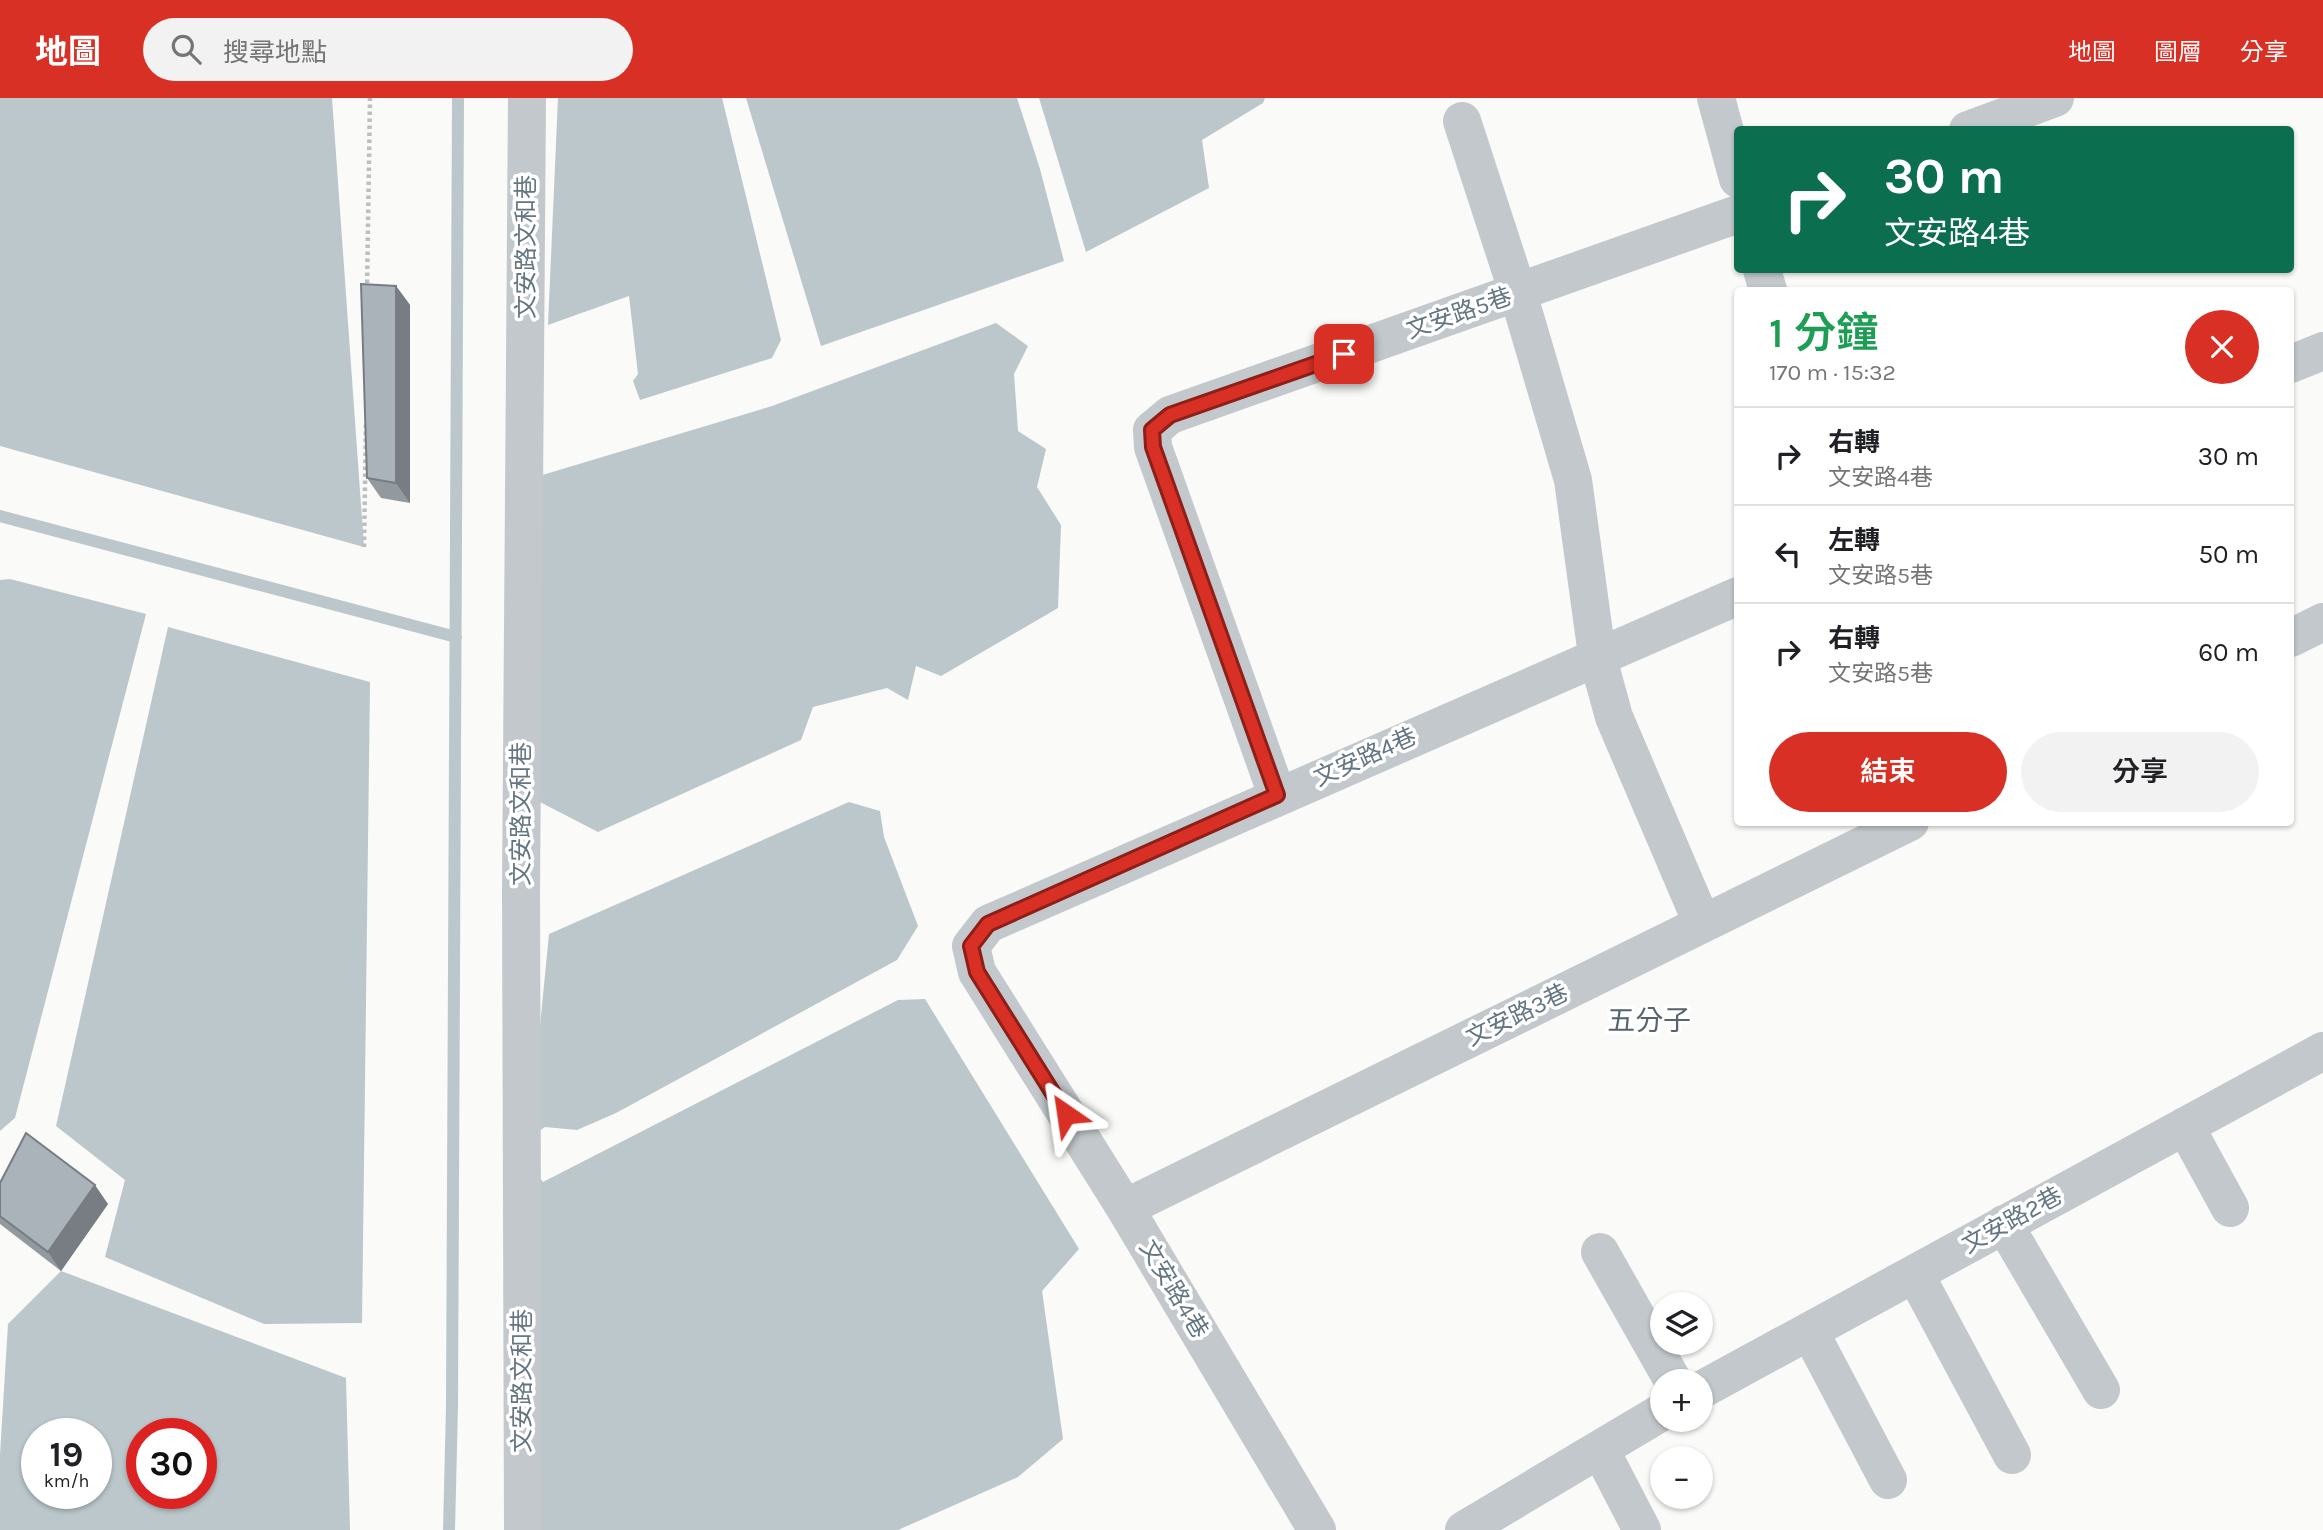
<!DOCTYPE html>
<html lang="zh-TW">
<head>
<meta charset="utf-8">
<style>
	body { margin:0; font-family:Karla,"Noto Sans TC",sans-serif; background:#f2f2f2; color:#202124; height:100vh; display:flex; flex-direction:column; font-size:26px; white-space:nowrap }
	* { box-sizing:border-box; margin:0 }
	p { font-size:23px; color:#757577 }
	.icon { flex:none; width:38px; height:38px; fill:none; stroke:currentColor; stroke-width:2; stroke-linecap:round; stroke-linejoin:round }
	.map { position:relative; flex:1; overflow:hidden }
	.drawer { position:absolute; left:1734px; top:189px; width:560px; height:539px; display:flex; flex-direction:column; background:#fff; border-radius:7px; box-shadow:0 2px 5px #0004 }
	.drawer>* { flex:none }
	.guide { position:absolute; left:1734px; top:28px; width:560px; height:147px; border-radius:7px; box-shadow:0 2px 5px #0004; background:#0b6e4f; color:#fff; overflow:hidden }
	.fabs { position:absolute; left:1650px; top:1194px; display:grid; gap:14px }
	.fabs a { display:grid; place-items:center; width:63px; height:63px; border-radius:50%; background:#fff; box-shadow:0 2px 5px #0004; font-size:35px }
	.speed { position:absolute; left:21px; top:1320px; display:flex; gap:14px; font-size:35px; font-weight:700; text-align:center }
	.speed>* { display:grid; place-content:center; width:91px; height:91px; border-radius:50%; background:#fff; box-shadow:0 2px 5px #0004; line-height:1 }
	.speed small { font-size:18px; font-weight:400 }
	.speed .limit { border:10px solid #d22; background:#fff; color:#111 }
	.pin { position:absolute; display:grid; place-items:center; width:60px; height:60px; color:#fff; margin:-30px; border-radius:14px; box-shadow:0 4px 10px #0006 }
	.me { position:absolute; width:77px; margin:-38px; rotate:328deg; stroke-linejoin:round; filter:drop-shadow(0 0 5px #0008) }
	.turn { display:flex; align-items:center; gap:24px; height:147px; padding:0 35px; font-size:32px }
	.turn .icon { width:91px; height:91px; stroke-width:2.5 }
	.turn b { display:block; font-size:49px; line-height:60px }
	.round { display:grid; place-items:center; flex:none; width:74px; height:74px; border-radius:37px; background:#f2f2f2 }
	.headline { display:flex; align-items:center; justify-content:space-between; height:119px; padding:0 35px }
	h1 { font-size:42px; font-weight:600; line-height:52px; color:#1e9e55 }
	.cta { display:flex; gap:14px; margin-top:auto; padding:14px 35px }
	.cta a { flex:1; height:80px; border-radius:42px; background:#d93025; color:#fff; font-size:28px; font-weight:600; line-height:80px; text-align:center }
	.cta a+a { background:#f2f2f2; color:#202124 }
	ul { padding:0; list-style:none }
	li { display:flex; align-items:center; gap:21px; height:98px; padding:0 35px; border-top:2px solid #e0e0e0 }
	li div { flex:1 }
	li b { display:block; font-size:26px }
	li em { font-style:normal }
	header { display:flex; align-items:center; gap:42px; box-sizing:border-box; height:98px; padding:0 35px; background:#d93025; color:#fff }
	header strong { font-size:33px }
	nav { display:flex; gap:38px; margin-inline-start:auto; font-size:24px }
	.search { width:490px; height:63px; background:#f2f2f2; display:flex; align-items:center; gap:18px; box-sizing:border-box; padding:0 24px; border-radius:38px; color:#757577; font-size:26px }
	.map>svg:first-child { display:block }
	.water { fill:#bbc7cb; fill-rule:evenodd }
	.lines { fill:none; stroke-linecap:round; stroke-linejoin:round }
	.stream { stroke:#bbc7cb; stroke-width:12 }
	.path { stroke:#bbbfc2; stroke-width:4.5; stroke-dasharray:3.5 3.5; stroke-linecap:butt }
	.minor { stroke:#c3c8cc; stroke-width:38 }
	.wall { fill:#929a9f }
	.shaded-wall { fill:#777d82 }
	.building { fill:#aab3b9; stroke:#777d82; stroke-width:2 }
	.route-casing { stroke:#8d1f18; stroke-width:18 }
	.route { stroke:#d93025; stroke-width:12 }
	.labels { text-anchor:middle; stroke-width:7; stroke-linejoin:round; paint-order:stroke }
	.street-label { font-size:24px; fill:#657683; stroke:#fff }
	.quarter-label { font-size:28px; fill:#57646e; stroke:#fff }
</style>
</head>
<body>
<header>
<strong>地圖</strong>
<div class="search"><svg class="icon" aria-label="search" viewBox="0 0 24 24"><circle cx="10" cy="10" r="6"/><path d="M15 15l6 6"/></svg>搜尋地點</div>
<nav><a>地圖</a><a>圖層</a><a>分享</a></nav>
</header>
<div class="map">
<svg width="2323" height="1432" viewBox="0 0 2323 1432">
	<rect width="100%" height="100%" fill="#fafaf8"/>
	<path class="water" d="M0,0H332L364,449L0,348Z
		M558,0H722L781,242L772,260L640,302L633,283L638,276L629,198L548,227Z
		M746,0H1017L1040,71L1064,163L821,248Z
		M1039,0H1265L1263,5L1202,42L1209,90L1086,154Z
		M996,225L1028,248L1014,276L1018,333L1046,351L1037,389L1061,427L1058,510L941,578L916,568L908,602L887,590L813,609L801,642L598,734L538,703L539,378L772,308Z
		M10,481L146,516L15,1020L0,1033V482Z
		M168,529L370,584L362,1225L264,1226L105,1159L125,1082L56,1028Z
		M849,704L880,713L884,739L918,828L897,862L616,1015L577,1032L545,1029L529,1040L549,836Z
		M925,901L1079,1151L1042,1193L1063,1341L1018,1379L898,1432H535L532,1068L543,1084L898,902Z
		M61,1173L346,1280L350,1432H0V1357L8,1226ZM37,1335H96V1395H37ZM142,1335H201V1395H142Z"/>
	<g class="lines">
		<path class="stream" d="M0,418L456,539
			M449,1432L452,1308L458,0"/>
		<path class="path" d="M367,192L370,0
			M364,449L366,326"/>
		<path class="minor" d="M1716,0L1738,81
			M1462,23L1518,195L1573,382L1597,557L1614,619L1702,825
			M1968,32L2055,0
			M1762,172L1768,192
			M2291,266L2323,253
			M2291,540L2323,524
			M1277,697L1153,349L1152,332L1170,317L1738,116
			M2185,1028L2230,1110
			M1125,1110L1910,724
			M2004,1126L2101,1292
			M1600,1154L1673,1283
			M1915,1176L2012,1357
			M1810,1234L1888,1382
			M1701,1292L2323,953
			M1601,1353L1642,1432
			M523,1432L521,794L527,0
			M1317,1432L1125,1110L977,874L971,848L988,826L1738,498
			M1464,1432L1662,1314"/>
	</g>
	<path class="wall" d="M396,188L410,207V405L381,400L367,380Z
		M0,1085L108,1106L61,1173L0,1126Z"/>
	<path class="shaded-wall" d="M396,188L410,207V405L396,385Z
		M95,1087L108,1106L61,1173L48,1154Z"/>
	<path class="building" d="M361,186L396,188V385L367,380Z
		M26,1035L95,1087L48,1154L0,1118V1085Z"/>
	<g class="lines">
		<defs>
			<path id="route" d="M1066,1016L977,874L971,848L988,826L1277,697L1153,349L1152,332L1170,317L1344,256"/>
		</defs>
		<use href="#route" class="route-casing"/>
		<use href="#route" class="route"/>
	</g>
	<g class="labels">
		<g class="street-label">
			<text transform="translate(526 149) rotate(-90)" y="8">文安路文和巷</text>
			<text transform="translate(1459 215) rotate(-19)" y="8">文安路5巷</text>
			<text transform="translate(1365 659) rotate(-24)" y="8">文安路4巷</text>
			<text transform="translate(521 716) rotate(-90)" y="8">文安路文和巷</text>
			<text transform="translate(1517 917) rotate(-26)" y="8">文安路3巷</text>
			<text transform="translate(2012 1122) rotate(-29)" y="8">文安路2巷</text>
			<text transform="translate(1174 1191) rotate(59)" y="8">文安路4巷</text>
			<text transform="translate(522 1283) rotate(-90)" y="8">文安路文和巷</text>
		</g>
		<g class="quarter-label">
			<text x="1649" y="932">五分子</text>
		</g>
	</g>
</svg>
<div class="fabs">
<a><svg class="icon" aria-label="layers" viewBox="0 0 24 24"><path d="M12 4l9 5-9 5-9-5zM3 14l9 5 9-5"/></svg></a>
<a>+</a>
<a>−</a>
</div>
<div class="speed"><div>19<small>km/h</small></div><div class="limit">30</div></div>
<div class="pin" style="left:1344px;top:256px;background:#d93025"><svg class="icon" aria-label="arrive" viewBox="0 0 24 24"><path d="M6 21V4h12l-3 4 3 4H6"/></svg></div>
<svg class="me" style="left:1066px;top:1016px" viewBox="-20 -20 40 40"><path d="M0-17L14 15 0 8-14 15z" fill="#d93025" stroke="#fff" stroke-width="4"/></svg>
<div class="guide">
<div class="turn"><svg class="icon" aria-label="right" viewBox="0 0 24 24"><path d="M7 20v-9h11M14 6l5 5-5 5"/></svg><div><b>30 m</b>文安路4巷</div></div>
</div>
<section class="drawer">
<div class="headline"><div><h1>1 分鐘</h1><p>170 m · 15:32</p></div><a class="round" style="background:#d93025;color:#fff"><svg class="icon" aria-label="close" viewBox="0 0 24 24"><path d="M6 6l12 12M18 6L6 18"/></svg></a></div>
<ul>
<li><svg class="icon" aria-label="right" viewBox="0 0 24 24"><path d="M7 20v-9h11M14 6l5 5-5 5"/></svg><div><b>右轉</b><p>文安路4巷</p></div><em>30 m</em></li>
<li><svg class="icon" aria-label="left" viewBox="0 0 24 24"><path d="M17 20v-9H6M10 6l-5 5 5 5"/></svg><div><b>左轉</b><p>文安路5巷</p></div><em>50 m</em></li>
<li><svg class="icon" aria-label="right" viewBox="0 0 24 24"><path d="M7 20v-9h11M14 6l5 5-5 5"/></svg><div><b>右轉</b><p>文安路5巷</p></div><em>60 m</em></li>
</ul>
<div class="cta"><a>結束</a><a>分享</a></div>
</section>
</div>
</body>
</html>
